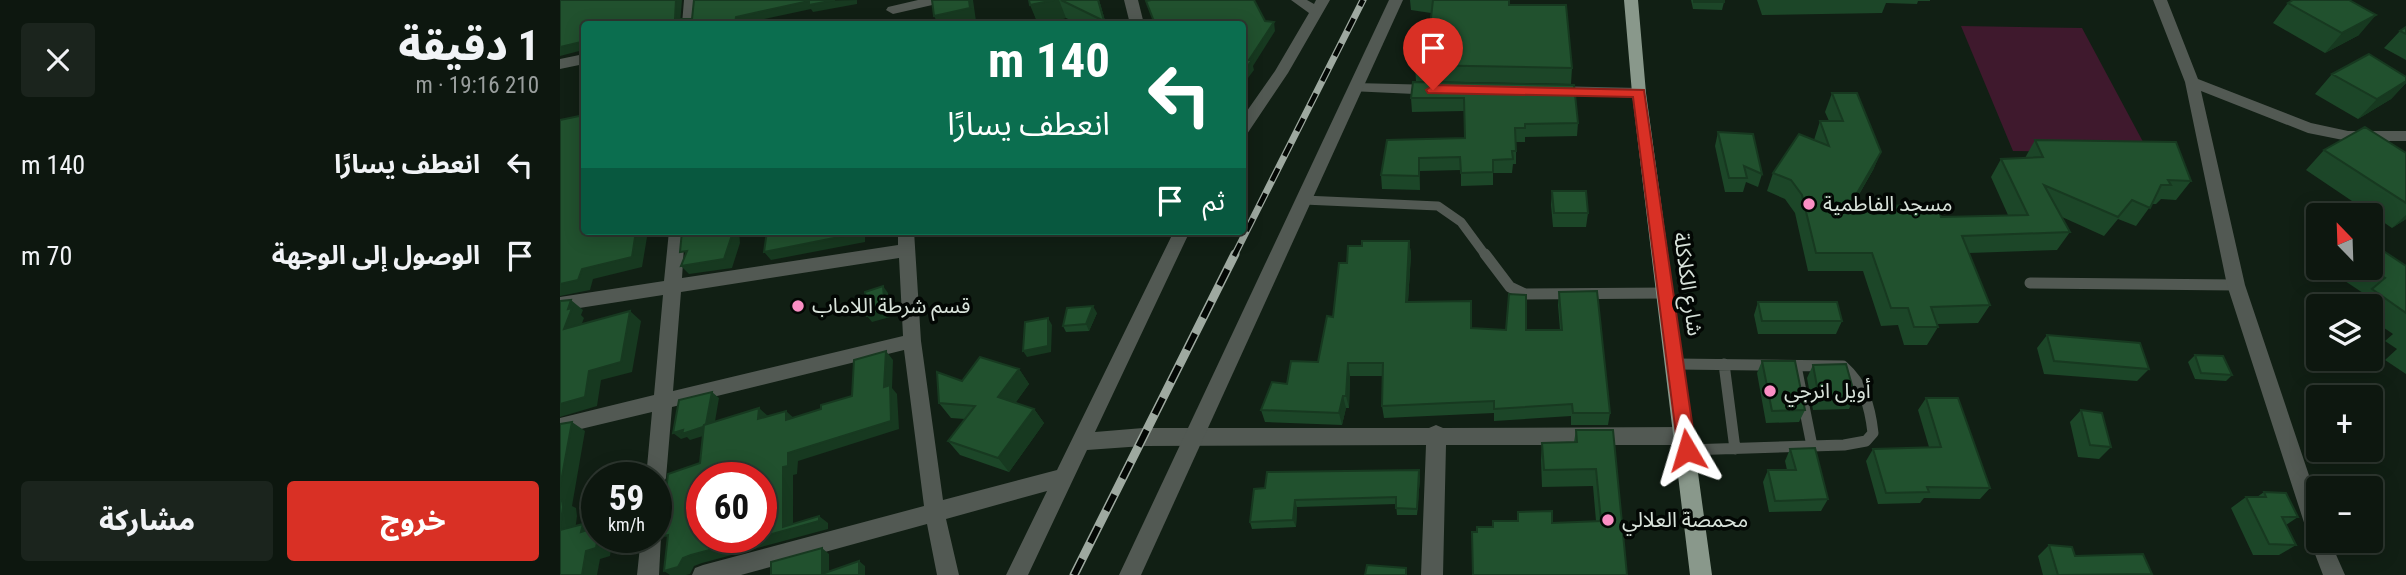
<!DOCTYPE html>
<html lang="ar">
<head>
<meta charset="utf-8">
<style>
	body { margin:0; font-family:"Roboto Condensed","Noto Sans Arabic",sans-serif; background:#1b241d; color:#f1f3f6; direction:rtl; height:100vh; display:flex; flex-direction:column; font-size:26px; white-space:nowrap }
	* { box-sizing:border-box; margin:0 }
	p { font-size:23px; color:#9a9f9e }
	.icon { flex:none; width:38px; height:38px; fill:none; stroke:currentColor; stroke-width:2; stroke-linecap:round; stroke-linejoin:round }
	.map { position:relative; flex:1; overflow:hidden; direction:ltr }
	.panel { display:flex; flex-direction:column; background:#0d170f; width:560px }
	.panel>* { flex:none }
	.banner { position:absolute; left:21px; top:21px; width:665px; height:214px; border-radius:7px; box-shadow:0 4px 18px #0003,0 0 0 2px #2d362f; direction:rtl; background:#0b6e4f; color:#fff; overflow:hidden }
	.needle { width:46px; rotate:337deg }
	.controls { position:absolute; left:1746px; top:203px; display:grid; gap:14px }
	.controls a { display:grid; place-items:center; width:77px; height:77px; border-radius:7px; background:#0d170f; box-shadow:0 4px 18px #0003,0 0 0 2px #2d362f; font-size:35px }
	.speed { position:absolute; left:21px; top:462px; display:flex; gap:14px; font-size:35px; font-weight:700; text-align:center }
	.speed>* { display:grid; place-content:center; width:91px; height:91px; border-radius:50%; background:#0d170f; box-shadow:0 4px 18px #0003,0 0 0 2px #2d362f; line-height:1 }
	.speed small { font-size:18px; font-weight:400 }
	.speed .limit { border:10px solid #d22; background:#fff; color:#111 }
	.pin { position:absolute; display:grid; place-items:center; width:60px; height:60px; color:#fff; margin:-72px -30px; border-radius:50% 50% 50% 0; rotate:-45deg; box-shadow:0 0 7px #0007 }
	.pin .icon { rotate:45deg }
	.me { position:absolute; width:77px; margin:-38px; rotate:353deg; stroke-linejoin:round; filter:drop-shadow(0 0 5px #0008) }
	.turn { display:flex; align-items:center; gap:24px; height:147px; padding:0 21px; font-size:32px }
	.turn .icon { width:91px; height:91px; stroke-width:2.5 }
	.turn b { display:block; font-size:49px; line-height:60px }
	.then { display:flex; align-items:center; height:66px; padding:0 21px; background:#0003; gap:14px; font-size:26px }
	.round { display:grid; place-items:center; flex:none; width:74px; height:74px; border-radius:7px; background:#1b241d }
	.head { display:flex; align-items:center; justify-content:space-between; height:119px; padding:0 21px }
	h1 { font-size:42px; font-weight:800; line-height:52px }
	.cta { display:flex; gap:14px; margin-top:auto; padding:14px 21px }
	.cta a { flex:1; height:80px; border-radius:7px; background:#d93025; color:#fff; font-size:28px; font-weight:800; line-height:80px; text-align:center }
	.cta a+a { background:#1b241d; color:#f1f3f6 }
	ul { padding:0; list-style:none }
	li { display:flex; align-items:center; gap:21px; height:91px; padding:0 21px }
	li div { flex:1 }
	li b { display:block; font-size:26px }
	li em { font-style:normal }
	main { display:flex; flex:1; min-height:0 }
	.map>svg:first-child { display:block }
	.green { fill:#3f192d }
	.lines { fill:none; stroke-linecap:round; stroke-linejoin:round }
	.service-far1 { stroke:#525953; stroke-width:9 }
	.service { stroke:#525953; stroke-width:11 }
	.minor { fill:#525953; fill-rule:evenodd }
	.tertiary { fill:#525953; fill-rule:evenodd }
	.primary { fill:#89988b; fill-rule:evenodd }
	.rail-far1-casing { stroke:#9ea9a0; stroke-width:7 }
	.rail-casing { stroke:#9ea9a0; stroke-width:9 }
	.rail-far1 { stroke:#030704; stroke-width:4.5; stroke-dasharray:14; stroke-linecap:butt }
	.rail { stroke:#030704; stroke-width:6; stroke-dasharray:18; stroke-linecap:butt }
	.wall { fill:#1c4628 }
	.shaded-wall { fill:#173920 }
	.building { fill:#21512e; stroke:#173920; stroke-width:2 }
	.route { fill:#d93025; stroke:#8d1f18; stroke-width:2 }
	.poi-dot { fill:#fb8fc4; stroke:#030704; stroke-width:2.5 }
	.labels { text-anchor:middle; stroke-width:7; stroke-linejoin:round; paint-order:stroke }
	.poi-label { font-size:21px; fill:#d9e3db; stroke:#030704; text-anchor:start }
	.street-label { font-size:21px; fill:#d9e3db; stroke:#030704 }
</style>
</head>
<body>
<main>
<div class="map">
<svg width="1846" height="575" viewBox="0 0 1846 575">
	<rect width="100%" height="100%" fill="#111f14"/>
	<path class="green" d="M1401,26L1522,28L1589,153L1453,151Z"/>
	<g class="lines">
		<path class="service-far1" d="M744,200L878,206L901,222L926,256"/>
		<path class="service" d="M925,254L950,287L965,294L1107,293
			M1470,283L1676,285
			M1116,364L1283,366C1304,385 1310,406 1313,433L1306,441L1284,445L1127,450
			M1164,364L1175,449
			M1236,366L1252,446"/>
		<path class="minor" d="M124,0H138L136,24H122Z
			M358,0H383L381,3L333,14L326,10L328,7Z
			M564,0H578L584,24H570Z
			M731,0H747L754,4L756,0H770L728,73L687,134L682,135V118L715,71L749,13Z
			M1593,0H1607L1638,79L1751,123L1788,131H1846V141H1788L1748,133L1641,91L1685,285L1759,505V541H1770L1785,575H1763L1750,541L1667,285L1625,82Z
			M24,54V64L0,69V59Z
			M795,83L876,85L883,90L876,95L790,91V85Z
			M992,86L1079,88L1086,93L1079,98L987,94V88Z
			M109,231H125L122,278L338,245V231H354L361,341L383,500L497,470L614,231H630L535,432L583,428H869L876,425L883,428L1125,427L1132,430L1135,436L1132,442L1125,445H886L883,575H861L866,445L583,446L527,450L468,575H446L487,491L386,519L399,575H377L367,524L181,575H132L135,568L143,565L364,506L344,350L112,407L106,478L103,484L96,487V478H86L92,412L0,434V418L94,395L103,295L0,311V297L104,281ZM339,258L343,336L113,391L121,292Z
			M96,529L101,537L99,575H77L81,537H96Z"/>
		<path class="tertiary" d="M829,0H843L581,575H559Z"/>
		<path class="primary" d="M1064,0H1078L1086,93L1152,575H1130L1072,93Z"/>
		<defs>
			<path id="rail-far1" d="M674,256L803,0"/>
			<path id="rail" d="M514,575L675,254"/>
		</defs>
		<use href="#rail-far1" class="rail-far1-casing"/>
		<use href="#rail" class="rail-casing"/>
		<use href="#rail-far1" class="rail-far1"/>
		<use href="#rail" class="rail"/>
	</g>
	<path class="wall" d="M469,0H539L546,24H519L506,18L478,24Z
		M850,0H949V5L1012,68L1011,84L856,81L855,65L868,45L871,13L851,10Z
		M1131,0H1164V2L1162,10L1133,9Z
		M1197,0H1370V1H1358L1357,4L1326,3L1322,13L1202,15Z
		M1728,3L1799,35L1765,53L1713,23Z
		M1846,27V60L1824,48L1840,31Z
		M1772,74L1846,77V83L1831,99L1798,119L1755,94Z
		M853,82L1018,123L1017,136L965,137V142H956V164H953L952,173H933V185L901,186V170L860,171V190L822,189L821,175L905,138L904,111L852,112L851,98Z
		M1272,93L1321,152L1313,170L1293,205L1381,217L1448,215L1431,177L1441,159L1465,158L1475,140L1631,181L1616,200L1601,199L1596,204H1592L1576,226L1558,219L1544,236L1502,217L1510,232L1497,250L1409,253L1430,305L1418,323L1377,324L1378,327L1367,345H1344L1338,325L1321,326L1303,271H1248L1235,213L1225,199L1207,191L1213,173L1254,140L1260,121H1269L1265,112Z
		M1158,132L1202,174L1198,187L1186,182L1183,192H1165L1155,146Z
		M1764,150L1846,153V219L1832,228L1746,170Z
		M992,191L1028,213L1026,227H993L991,205Z
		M849,241L851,254L848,302L911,328L946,330H1000L998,305L999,292L1050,413L1048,425H1011V416L934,421V413L824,418L822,406L823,376H790L789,408H786L782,425L705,422L701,410L727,384L758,362L773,317L787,263L802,246Z
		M1846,266V374L1825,360L1837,349L1825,341L1833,334L1811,319V306H1793L1806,295L1782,279L1795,268Z
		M1198,302L1282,321L1276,334H1198L1194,315Z
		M537,313L529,331L506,332L503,326Z
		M1487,335L1589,369L1577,381L1484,374L1477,348Z
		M1635,355L1672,375L1666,381L1635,379L1628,362Z
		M1202,361L1245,410L1239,422L1206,423L1197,373Z
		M1253,365L1295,396L1289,409L1253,410L1247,378Z
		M459,369L469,384L455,403L474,409L484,423L449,472L400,455L388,441L405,419L391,418L379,403L402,381Z
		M1366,398L1430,488L1420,499L1364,498L1360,503L1318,504L1306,461L1313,449L1369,447L1358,410Z
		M1521,410L1551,447L1539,459L1518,457L1510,422Z
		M1016,430H1053L1067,575L917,532L957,521L958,512L992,523L1036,521L1033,486L982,487L981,460L982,443L1014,442Z
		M1230,449L1268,499L1261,511L1209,512L1203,482L1208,470H1227L1225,461Z
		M860,477L857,515H837L836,504L737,507L736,527L692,529L690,522L705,488Z
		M1704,492L1738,517L1726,525L1736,545L1719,555H1693L1671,508L1686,497H1697Z
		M1489,545L1515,556L1592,574L1483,575L1478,556Z"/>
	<path class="shaded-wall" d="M116,0H122L120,24L115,19Z
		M297,0V4L253,12L251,9L181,24H175L176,17L249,1Z
		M409,0H413L416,21L401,24H378L374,16Z
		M494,0H499L506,18L478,24L470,5Z
		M538,0H539L546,24H545Z
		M1816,15L1799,35L1765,53L1782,33Z
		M714,22L715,31L693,66L694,70L682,86V74L689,60Z
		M21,42L24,46V53L23,50L0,56V47Z
		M1846,81V83L1831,99L1798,119L1817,99Z
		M1321,152L1313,170L1282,224L1290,205Z
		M859,158L860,171V190L859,176Z
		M1846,215V219L1832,228Z
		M76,231H88L82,267L33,279L30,290L0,296V284Z
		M172,231H179L180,243L172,268L129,274L121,266Z
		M299,231L324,232L305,237V242L211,260L204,252Z
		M849,241L851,254L847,315L846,302Z
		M323,286L328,293L330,317L312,322L307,316Z
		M11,300L23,310L21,315L24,318L16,339L4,329L8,309Z
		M533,306L537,313L529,331L526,324Z
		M70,311L81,321L72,372L41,380L37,406L0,417V404L29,371Z
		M488,318L492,325L491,352L467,357L463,351Z
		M326,351L333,360L332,388L337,394L339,429L238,461L237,474L233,475V528L259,516L268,523V529L142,563L134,566L130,574L126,575H110L104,571L123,558L131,555L201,537L223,527V467L228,453L324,387Z
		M788,363L790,376L789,408L786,396Z
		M459,369L469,384L449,412L438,397Z
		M152,392L159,398L153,433L130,440L127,437L121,439L113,433Z
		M783,396L786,408L782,425L779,413Z
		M199,408L208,416L198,419Z
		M474,409L484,423L449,472L438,458Z
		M226,411L235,419L226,420Z
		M12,422L25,431L12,506L16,508L17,516L14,539L0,531V487Z
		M859,470L860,477L857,515V509Z
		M735,500L737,507L736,527L733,520Z
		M23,524L36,532H21Z
		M38,537H53L50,556L40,559L37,575H22L26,551Z
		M262,548L269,554V575L262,574Z
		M299,561L305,566V575H299Z"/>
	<path class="building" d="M0,0H116L115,19H132L134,0H275L249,5V1L176,17L175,24H133L134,22L121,24H24V47L20,48L21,42L0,47Z
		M372,0H409L410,8L374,16Z
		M469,0H494L470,5Z
		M501,0H538L544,21Z
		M591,0H694L705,21L714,22L689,60H692L682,74V24H595L586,1Z
		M873,0H949V5H1006L1012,68L855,65L860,48L868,45Z
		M1134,0H1164V2H1134Z
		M1733,0H1789L1816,15L1782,33L1728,3Z
		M1846,27V34L1840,31Z
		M1809,54L1846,77V81L1817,99L1772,74Z
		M853,82L1014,85L1018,123L965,124V128H955L956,151H952L953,159L933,160V172L901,173L900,157L859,158V176L821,175L827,140L905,138L904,98H851Z
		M1272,93H1297L1321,152L1290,205L1377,206L1381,217L1468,215L1441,159L1483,157L1475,140L1616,142L1631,181L1608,180L1611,185H1601L1590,208L1572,200L1558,217L1484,185L1510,232L1402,236L1430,305L1371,307L1378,327H1354L1348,308H1331L1312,253H1256L1242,195L1231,180L1213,173L1239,134L1269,146L1260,121H1283Z
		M24,115V231H76L72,257L22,269L18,280L0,284V120Z
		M1805,127L1846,153V203L1764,150Z
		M1158,132L1193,134L1202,174L1184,166L1187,178H1169Z
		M992,191H1026L1028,213H994Z
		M122,231H172V235L164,259L121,266L127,251L120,252Z
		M207,231H299V233L204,252Z
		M802,241H849L846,302L911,301V328L946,330L949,294L966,295V330H1002L999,292L1037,291L1050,413H1013L1012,404L934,409V401L822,406L823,363H788L786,396H783L779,413L701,410L712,382L727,384L731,361L758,362L767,316L773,317L779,263H787L788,246H802Z
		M1819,248L1846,266V313L1812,289L1825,278L1808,268H1811V254Z
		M323,286L325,310L307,316L305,292Z
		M11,300L8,309L12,308L4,329L70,311L61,362L29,371L25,397L0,404V301Z
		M1198,302H1277L1282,321H1202Z
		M533,306L526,324L503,326L507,308Z
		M488,318V346L463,351L465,322Z
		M1487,335L1580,343L1589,369L1494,361Z
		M326,351L324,387L330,385L331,421L228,453V466L223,467V527L259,516V521L201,537V478H142V537H199L131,555L123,558L118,567L104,571L108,535L104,536L107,516L103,517L108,474L140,463L144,425L199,408L198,419L226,411V420L261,409V405L292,396L294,360Z
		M1635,355L1663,356L1672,375L1641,373Z
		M420,357L459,369L438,397L474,409L438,458L388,441L415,406L379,403L377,372L402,381Z
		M1202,361H1235L1245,410L1212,411Z
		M1286,364L1295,396L1259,397L1253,365Z
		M152,392L146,424L144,425L143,427L122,434L123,430L113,433L119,400Z
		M1366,398H1398L1430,488L1367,487L1369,492L1326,493L1313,449L1381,447Z
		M1521,410L1542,413L1551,447L1530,445Z
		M12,422L0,487V424Z
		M1016,430H1053L1067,575H913L912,532H917V527H933V521H958V512L992,511V523L1041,521L1036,469L984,470L982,443L1017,442Z
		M1255,448L1268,499L1215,501L1208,470H1236L1230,449Z
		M859,470L857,509L836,508V497L735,500L733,520L690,522L694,489L705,488L707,472Z
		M1704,492L1726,493L1738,517H1722L1736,545L1709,544L1686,497H1706Z
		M2,500L3,507L0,528V501Z
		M23,524L21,532L37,527V537H38L36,548L26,551L22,575H0V530Z
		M1489,545L1512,547L1515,556L1583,554L1592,574L1498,575Z
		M262,548V574L299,561V575H211V562Z
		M807,565L846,568V575H805Z"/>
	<path class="route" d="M873,85L1084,90L1136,450L1133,456H1121L1118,450L1073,97L868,93L866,90Z"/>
	<g class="poi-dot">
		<circle cx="1249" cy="204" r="7"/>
		<circle cx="238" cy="306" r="7"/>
		<circle cx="1210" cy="391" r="7"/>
		<circle cx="1048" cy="520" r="7"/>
	</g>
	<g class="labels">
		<g class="poi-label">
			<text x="1263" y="211">مسجد الفاطمية</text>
			<text x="252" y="313">قسم شرطة اللاماب</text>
			<text x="1224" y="398">أويل انرجي</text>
			<text x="1062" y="527">محمصة العلالي</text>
		</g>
		<g class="street-label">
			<text transform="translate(1128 284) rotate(82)" y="7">شارع الكلاكلة</text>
		</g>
	</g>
</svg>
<div class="controls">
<a><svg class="needle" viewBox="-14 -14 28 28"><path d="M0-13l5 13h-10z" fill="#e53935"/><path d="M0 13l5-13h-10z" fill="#9a9f9e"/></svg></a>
<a><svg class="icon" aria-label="layers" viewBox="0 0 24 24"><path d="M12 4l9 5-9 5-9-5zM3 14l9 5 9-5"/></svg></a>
<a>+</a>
<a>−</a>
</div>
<div class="speed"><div>59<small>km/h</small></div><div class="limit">60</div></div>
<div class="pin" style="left:873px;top:90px;background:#d93025"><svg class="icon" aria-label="arrive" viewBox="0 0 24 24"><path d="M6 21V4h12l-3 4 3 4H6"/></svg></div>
<svg class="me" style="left:1127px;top:450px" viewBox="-20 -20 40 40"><path d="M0-17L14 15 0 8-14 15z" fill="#d93025" stroke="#fff" stroke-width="4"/></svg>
<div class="banner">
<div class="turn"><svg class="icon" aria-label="left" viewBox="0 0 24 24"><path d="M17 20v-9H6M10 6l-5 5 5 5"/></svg><div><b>140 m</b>انعطف يسارًا</div></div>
<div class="then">ثم<svg class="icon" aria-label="arrive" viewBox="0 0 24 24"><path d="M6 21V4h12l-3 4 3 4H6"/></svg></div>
</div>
</div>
<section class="panel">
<div class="head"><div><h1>1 دقيقة</h1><p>210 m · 19:16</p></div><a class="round"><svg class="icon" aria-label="close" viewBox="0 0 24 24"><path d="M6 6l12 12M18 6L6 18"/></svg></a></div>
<ul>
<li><svg class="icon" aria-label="left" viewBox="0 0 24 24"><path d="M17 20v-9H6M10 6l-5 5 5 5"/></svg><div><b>انعطف يسارًا</b></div><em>140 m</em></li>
<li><svg class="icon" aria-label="arrive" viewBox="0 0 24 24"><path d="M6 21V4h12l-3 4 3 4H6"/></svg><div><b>الوصول إلى الوجهة</b></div><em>70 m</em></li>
</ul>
<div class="cta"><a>خروج</a><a>مشاركة</a></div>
</section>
</main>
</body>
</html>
